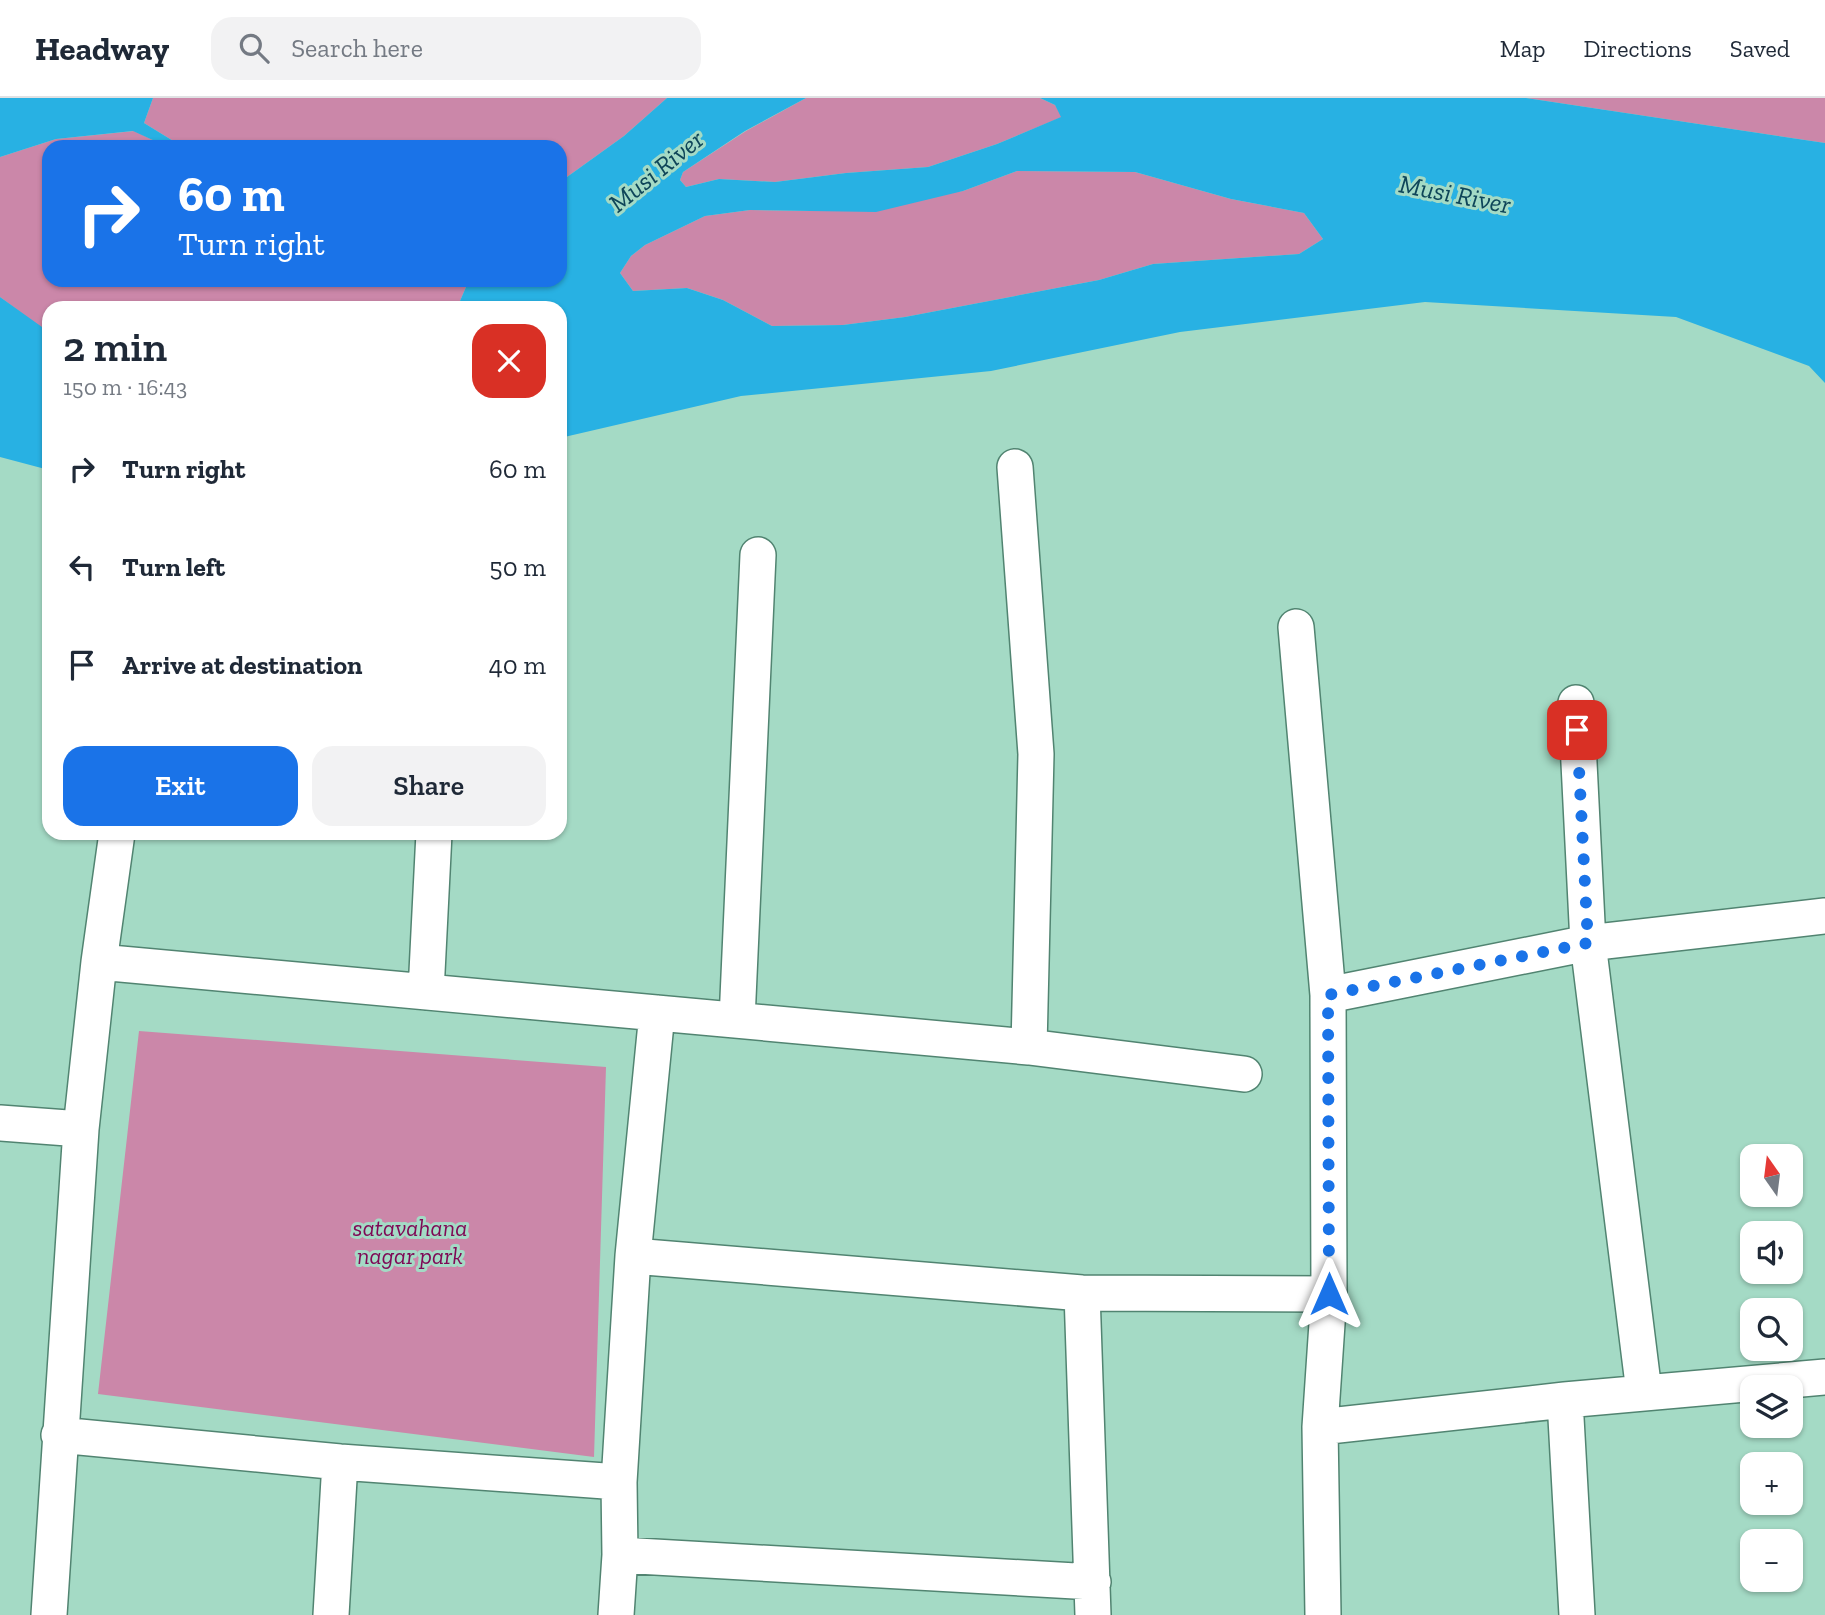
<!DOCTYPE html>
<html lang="en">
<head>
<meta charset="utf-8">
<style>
	body { margin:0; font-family:"Zilla Slab",serif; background:#f2f2f3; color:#1f2937; height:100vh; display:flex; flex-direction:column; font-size:26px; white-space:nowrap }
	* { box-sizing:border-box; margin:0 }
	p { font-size:23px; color:#747a83 }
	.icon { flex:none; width:38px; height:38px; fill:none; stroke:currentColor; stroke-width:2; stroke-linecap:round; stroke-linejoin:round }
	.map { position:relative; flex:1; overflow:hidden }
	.drawer { position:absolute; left:42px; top:203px; width:525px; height:539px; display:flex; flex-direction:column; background:#fff; border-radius:21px; box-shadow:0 2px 5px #0004 }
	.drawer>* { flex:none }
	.banner { position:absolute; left:42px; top:42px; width:525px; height:147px; border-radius:21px; box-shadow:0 2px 5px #0004; background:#1a73e8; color:#fff; overflow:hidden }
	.needle { width:46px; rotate:346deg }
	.controls { position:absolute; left:1740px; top:1046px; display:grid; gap:14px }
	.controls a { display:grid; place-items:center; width:63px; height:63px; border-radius:14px; background:#fff; box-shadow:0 2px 5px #0004; font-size:35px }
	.pin { position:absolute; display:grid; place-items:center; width:60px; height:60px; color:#fff; margin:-30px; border-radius:14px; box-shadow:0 4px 10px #0006 }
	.me { position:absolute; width:77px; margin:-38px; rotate:0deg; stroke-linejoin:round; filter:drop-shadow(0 0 5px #0008) }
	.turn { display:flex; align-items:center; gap:24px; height:147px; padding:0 21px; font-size:32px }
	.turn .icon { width:91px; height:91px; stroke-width:2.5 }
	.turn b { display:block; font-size:49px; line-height:60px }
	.round { display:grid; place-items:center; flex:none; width:74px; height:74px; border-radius:21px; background:#f2f2f3 }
	.overview { display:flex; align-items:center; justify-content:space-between; height:119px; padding:0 21px }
	h1 { font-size:42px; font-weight:600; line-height:52px }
	.action { display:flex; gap:14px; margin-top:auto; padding:14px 21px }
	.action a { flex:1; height:80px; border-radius:21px; background:#1a73e8; color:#fff; font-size:28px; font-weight:600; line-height:80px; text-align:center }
	.action a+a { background:#f2f2f3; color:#1f2937 }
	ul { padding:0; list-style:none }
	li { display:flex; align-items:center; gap:21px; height:98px; padding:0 21px }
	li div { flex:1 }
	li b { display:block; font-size:26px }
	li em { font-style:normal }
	header { display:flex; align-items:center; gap:42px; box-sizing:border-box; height:98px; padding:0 35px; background:#fff; border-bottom:2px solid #e0e1e3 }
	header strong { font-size:33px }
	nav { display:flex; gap:38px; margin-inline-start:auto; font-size:24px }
	.search { width:490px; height:63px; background:#f2f2f3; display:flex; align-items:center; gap:18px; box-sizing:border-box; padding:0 24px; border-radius:21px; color:#747a83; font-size:26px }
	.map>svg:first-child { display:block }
	.green { fill:#cb87a9 }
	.water { fill:#28b1e3; fill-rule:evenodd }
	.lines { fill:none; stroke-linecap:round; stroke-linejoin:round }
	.minor-casing { stroke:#518471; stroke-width:38 }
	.minor { stroke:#fff; stroke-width:35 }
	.route { stroke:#1a73e8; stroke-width:12; stroke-dasharray:0 21.6 }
	.labels { text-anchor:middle; stroke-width:6; stroke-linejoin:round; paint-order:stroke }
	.park-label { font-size:24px; font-style:italic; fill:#7f0855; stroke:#a4dac5 }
	.water-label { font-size:26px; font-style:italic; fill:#0e4559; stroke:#a4dac5 }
</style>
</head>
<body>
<header>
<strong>Headway</strong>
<div class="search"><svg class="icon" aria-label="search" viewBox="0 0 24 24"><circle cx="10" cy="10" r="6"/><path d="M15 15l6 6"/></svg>Search here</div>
<nav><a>Map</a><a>Directions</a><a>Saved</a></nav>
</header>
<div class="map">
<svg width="1825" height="1517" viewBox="0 0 1825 1517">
	<rect width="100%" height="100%" fill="#a4dac5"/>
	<path class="green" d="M153,0H667L624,38L560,84V49H183L144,25Z
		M806,0H1040L1055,7L1062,19L997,46L928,69L846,75L775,84L719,81L686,89L680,82L683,74L746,33Z
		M1526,0H1825V45Z
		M134,33L168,49H49V182H469L457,210H49V234L46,233L0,199V59L56,41Z
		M1017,73L1135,74L1231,101L1304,115L1323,141L1299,156L1153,166L1099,182L905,219L843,227L772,228L723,202L687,190L633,193L620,175L631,158L645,147L705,118L750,112L806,113L963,93Z
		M139,933L606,969L594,1359L98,1296Z"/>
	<path class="water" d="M0,0H153L144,25L183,49H168L133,33L56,41L0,59Z
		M667,0H806L745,33L683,74L680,82L686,89L719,81L775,84L846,75L928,69L997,46L1061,19L1055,7L1040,0H1526L1825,45V285L1809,268L1676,219L1425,204L1180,234L991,273L741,298L560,340V210H457L469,182H560V84L624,38ZM1017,73L1135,74L1231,101L1304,115L1323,141L1299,156L1153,166L1099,182L905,219L843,227L772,228L723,202L687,190L633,193L620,175L631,158L645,147L705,118L750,112L876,114L963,93Z
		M0,199L49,234V372L0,359Z"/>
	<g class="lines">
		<defs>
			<path id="minor" d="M1296,529L1328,897L1329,1196L1320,1329L1323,1517
				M1576,605L1588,845L1644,1294
				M99,864L1029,949L1036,656L1015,369
				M426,894L434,735
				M1328,897L1588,845L1825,818
				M737,922L758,457
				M1029,949L1244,976
				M0,1025L81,1031
				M633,1158L1082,1195L1329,1196
				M1082,1195L1093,1517
				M1565,1302L1577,1517
				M1320,1329L1565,1302L1825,1279
				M59,1337L340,1364L619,1384
				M620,1457L1093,1484
				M49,1517L81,1031L99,864L117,735
				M331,1517L340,1364
				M616,1517L620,1457L619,1384L633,1158L657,915"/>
		</defs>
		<use href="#minor" class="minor-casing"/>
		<use href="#minor" class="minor"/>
	</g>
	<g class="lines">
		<path class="route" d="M1329,1196L1328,897L1588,845L1577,632"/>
	</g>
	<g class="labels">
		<g class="park-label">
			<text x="410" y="1138">satavahana<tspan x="410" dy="28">nagar park</tspan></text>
		</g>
		<g class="water-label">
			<text transform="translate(656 73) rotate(-39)" y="9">Musi River</text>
			<text transform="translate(1455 96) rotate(11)" y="9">Musi River</text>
		</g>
	</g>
</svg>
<div class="controls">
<a><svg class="needle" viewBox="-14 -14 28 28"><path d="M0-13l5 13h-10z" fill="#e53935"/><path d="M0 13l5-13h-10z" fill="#747a83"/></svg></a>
<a><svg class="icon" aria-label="sound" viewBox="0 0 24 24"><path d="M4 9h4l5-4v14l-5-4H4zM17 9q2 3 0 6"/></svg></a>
<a><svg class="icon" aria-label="search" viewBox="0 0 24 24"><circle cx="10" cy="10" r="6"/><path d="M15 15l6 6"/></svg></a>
<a><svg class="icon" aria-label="layers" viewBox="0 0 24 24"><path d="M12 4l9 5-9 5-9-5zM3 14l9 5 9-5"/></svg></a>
<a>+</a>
<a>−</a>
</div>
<div class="pin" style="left:1577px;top:632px;background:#d93025"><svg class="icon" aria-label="arrive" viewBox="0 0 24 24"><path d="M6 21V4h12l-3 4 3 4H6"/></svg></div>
<svg class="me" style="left:1329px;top:1196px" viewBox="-20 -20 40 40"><path d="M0-17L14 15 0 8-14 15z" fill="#1a73e8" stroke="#fff" stroke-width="4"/></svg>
<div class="banner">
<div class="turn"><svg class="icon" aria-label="right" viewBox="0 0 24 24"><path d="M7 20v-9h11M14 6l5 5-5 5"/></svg><div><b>60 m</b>Turn right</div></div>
</div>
<section class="drawer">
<div class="overview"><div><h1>2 min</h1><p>150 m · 16:43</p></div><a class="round" style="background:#d93025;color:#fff"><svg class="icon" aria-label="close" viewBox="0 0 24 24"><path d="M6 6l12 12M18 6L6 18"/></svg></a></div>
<ul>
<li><svg class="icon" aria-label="right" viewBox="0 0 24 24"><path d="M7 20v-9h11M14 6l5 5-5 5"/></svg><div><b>Turn right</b></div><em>60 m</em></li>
<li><svg class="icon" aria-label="left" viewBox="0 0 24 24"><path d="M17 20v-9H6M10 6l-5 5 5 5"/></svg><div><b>Turn left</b></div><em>50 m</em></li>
<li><svg class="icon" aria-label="arrive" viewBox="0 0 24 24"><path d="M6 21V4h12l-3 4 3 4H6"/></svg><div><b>Arrive at destination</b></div><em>40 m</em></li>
</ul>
<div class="action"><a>Exit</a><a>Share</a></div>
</section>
</div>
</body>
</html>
